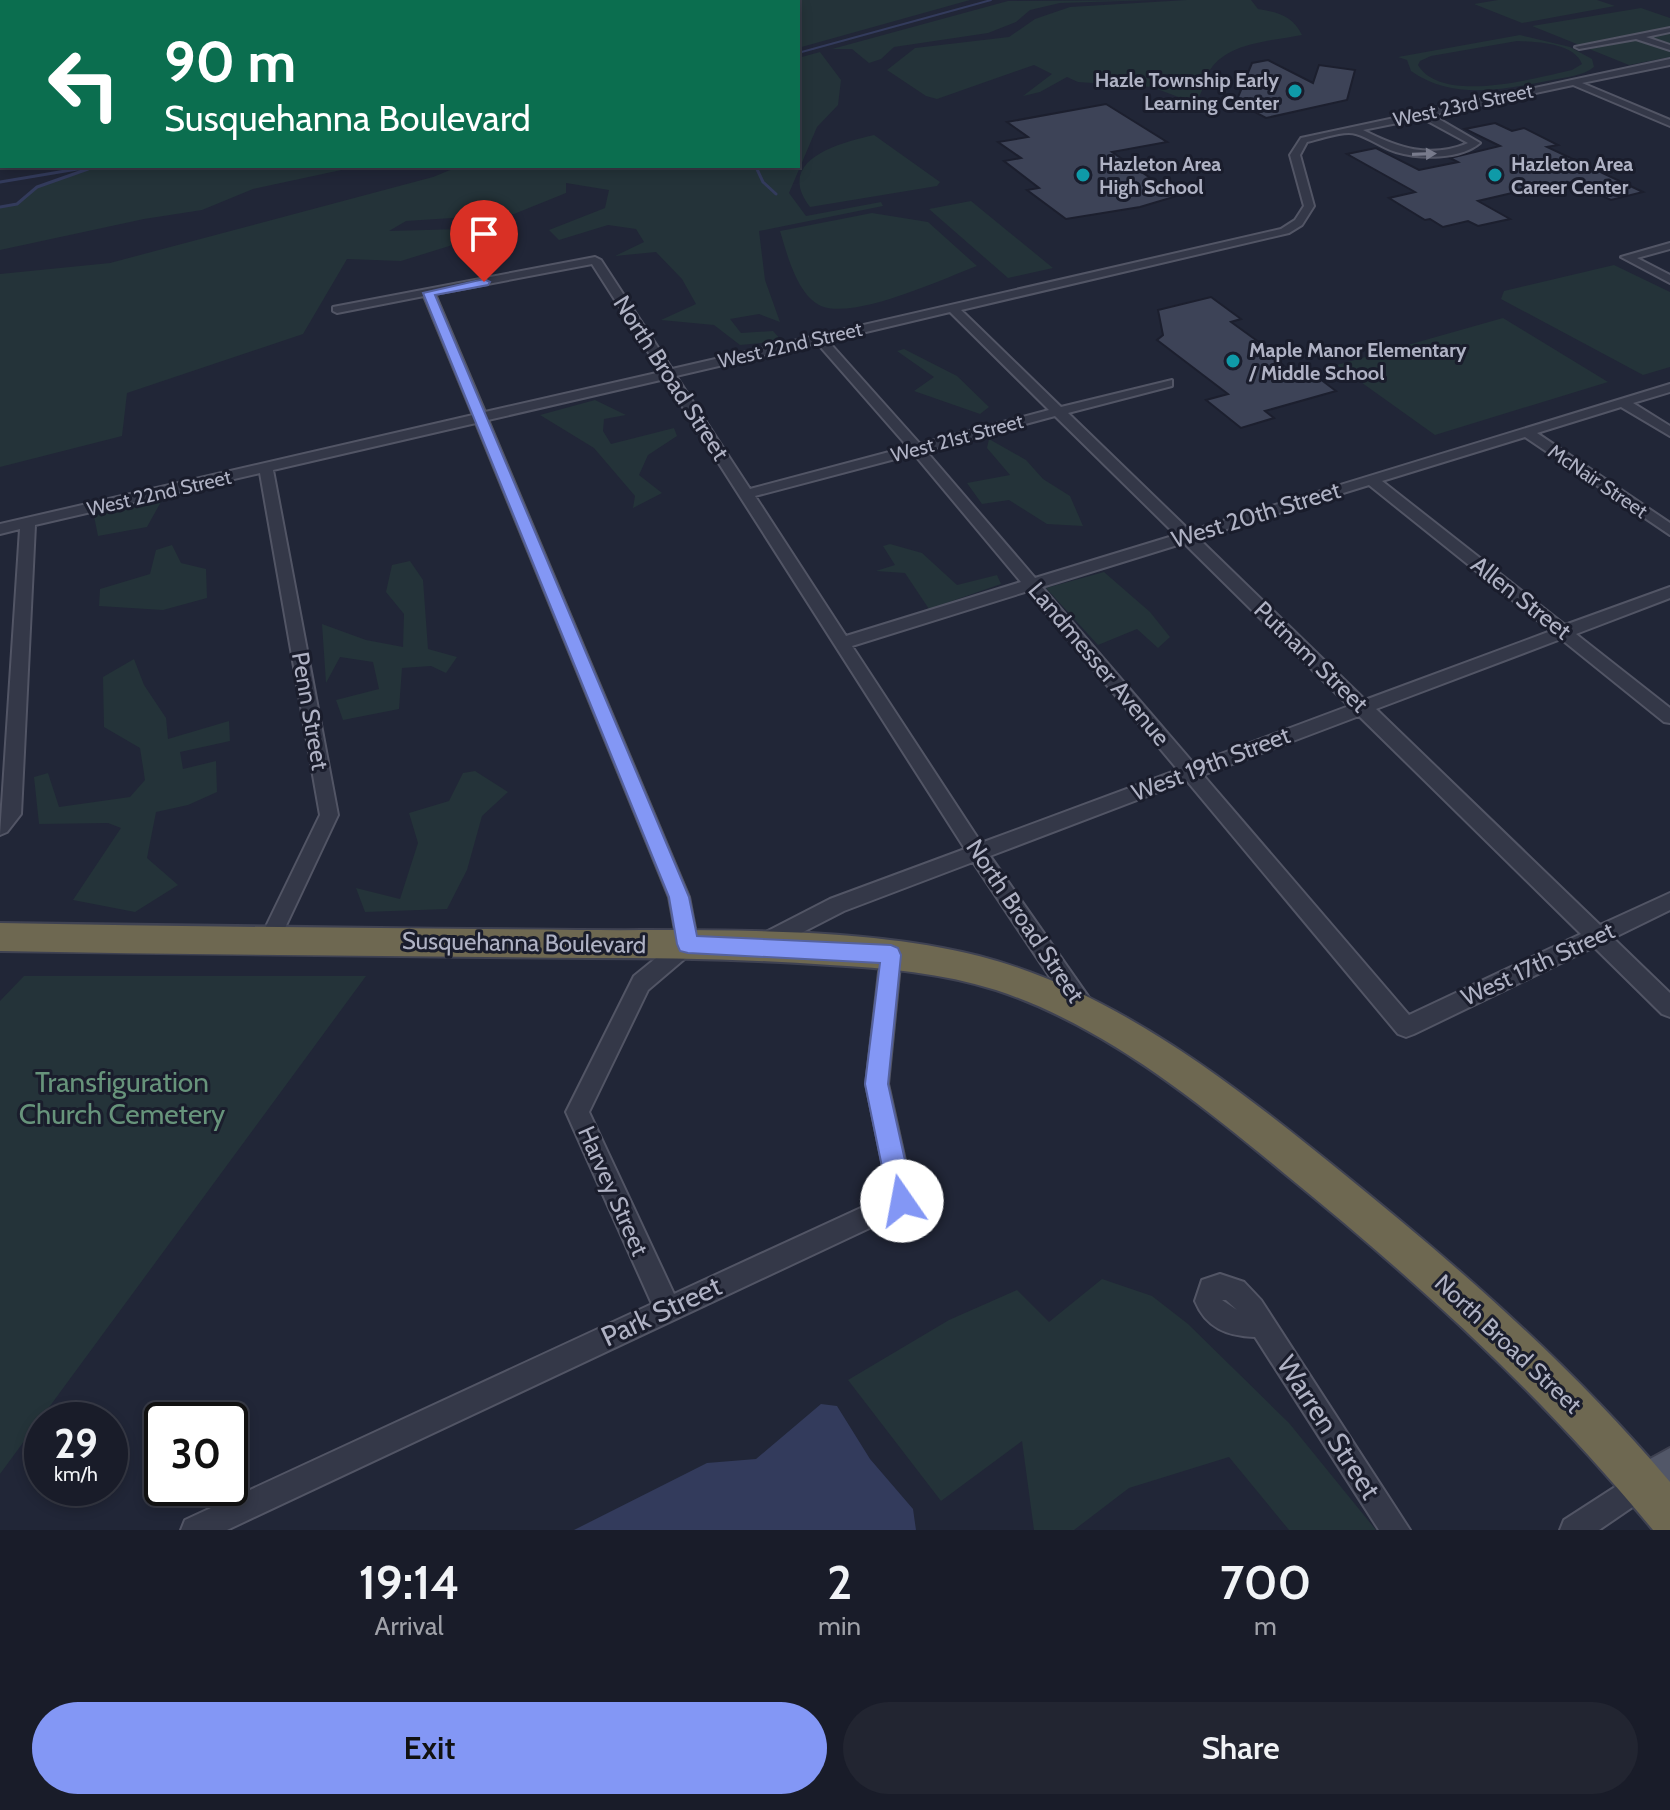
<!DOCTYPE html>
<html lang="en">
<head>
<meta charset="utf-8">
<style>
	body { margin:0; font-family:Cabin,sans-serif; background:#222531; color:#f1f3f6; height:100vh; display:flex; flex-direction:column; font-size:30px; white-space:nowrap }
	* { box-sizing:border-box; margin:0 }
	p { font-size:26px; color:#9fa1a8 }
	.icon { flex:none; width:44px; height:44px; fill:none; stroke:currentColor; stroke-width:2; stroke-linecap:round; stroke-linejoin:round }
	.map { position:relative; height:1530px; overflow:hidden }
	.drawer { display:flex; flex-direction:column; background:#191c29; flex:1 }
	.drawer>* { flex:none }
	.guide { position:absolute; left:0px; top:0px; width:800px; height:168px; box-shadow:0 4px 12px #0003,0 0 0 2px #373a46; background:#0b6e4f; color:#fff; overflow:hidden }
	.speed { position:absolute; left:24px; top:1402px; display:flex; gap:16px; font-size:40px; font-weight:700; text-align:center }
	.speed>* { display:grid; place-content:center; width:104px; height:104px; border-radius:50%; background:#191c29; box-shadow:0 4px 12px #0003,0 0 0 2px #373a46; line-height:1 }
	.speed small { font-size:20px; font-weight:400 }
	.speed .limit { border:4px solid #111; border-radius:12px; background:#fff; color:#111 }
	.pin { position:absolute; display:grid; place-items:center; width:68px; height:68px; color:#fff; margin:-82px -34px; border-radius:50% 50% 50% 0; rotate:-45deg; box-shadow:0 0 8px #0007 }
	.pin .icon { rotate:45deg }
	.me { position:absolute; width:88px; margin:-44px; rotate:348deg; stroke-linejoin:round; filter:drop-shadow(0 0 6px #0008) }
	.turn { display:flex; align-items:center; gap:28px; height:168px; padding:0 32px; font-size:36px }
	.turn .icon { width:104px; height:104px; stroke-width:2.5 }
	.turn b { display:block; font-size:56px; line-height:68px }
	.eta { display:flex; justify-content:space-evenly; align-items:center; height:136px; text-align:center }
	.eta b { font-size:48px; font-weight:600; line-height:56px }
	.action { display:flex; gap:16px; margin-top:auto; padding:16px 32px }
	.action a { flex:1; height:92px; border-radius:48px; background:#8397f5; color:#111; font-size:32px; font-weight:600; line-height:92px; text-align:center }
	.action a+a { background:#222531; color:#f1f3f6 }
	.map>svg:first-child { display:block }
	.green { fill:#243339; fill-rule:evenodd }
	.water { fill:#333b5c }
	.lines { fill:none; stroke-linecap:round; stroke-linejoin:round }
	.stream-far1 { stroke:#333b5c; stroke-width:2 }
	.stream { stroke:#333b5c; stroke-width:3 }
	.building { fill:#3d4357; stroke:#1c1f2e; stroke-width:2 }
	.minor-casing { stroke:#525565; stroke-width:4 }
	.major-casing { stroke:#3e4151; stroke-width:4 }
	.highway-casing { stroke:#3f4252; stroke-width:4 }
	.minor { fill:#343848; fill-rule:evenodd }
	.major { fill:#525768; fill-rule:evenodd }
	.highway { fill:#6e6851; fill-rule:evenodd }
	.oneway { fill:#787b8c }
	.route { fill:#8397f5; stroke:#55629f; stroke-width:2 }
	.culture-dot { fill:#0f9aa8; stroke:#1a1d2c; stroke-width:3 }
	.labels { text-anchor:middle; stroke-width:6; stroke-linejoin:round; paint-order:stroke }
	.far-poi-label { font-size:20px; font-weight:bold; fill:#afb2c4; stroke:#1a1d2c; text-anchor:start }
	.far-street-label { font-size:20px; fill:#afb2c4; stroke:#1a1d2c }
	.street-label { font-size:24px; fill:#afb2c4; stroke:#1a1d2c }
	.near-park-label { font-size:28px; fill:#67947b; stroke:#1a1d2c }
	.near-street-label { font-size:28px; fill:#afb2c4; stroke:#1a1d2c }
</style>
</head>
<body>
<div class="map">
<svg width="1670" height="1530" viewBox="0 0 1670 1530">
	<rect width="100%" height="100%" fill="#212637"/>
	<path class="green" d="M14,0H603L608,2H11Z
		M781,0H970L798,48V2H773Z
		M1156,0L1060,3L1030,10L1016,22L988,33L894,47L881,59L869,63L852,49H832L1008,1Z
		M1187,0H1251L1258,9C1278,12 1293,16 1302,35C1272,41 1228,42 1210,70C1202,82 1205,92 1194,103L1152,87L1078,82L1067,77L1040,92L1023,96L1052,74L1034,65L937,99L926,96L887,70L915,48L1009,37L1035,19L1070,7Z
		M1498,0H1597L1615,6L1522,23L1474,4Z
		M1641,8L1670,18V57L1629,65L1532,26Z
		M1520,35L1570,47L1592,59L1594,67C1583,76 1566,77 1552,80C1506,89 1453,101 1411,71L1407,60L1398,57ZM1517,41C1537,42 1574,43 1582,64L1572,70C1535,78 1442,105 1418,65L1420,61L1431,56Z
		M820,52L841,80L838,105L817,127L789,193L806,216L881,202L883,206L759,231L765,280L780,322L759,314L730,319L741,333L773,331L782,341L740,345L714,325L661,320L696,304L682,279L656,252L615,256L644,242L636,229L608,225L559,240L549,230L605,208L609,190L566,183V193L514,214L406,221L389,231L463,229L459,243L401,261L347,259L303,334L127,393L122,436L0,467V274L110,263L433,177L460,166H757L766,170V166H798V58Z
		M874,135L940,182L937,186L810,207C774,160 839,143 874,135Z
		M94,166H360L253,189L202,210L144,219L0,250V207L17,204L37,187Z
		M971,201L1053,268L1008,278L929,209Z
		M872,213L928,222L977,266C942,279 855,320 821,306C797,295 787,254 780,231Z
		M1614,265L1670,292V367L1643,375L1501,299L1504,291Z
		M1503,318L1608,382L1435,435L1337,365Z
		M904,349L957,376L989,407L980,414L914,391L934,377L897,351Z
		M595,400L626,415L604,419L603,431L611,444L674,428L677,436L648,455L639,475L662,493L633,508L635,496L594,448L540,415Z
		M989,439L1026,460L1043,479L1070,496L1083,526L1047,524L1009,500L982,504L967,483L1010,475L987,448Z
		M162,500L147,527L98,536L94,516Z
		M890,544L922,553L957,585L997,575L1001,584L929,609L905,573L876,571L895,565L883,546Z
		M172,545L181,563L206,569L207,598L163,610L99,606L100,589L150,574L156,550Z
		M410,561L423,580L428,649L457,657L446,673L431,666L402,668L399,709L343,720L336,700L379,689L373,662L340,657L326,683L322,624L366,640L403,647L404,614L386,592L392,565Z
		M1104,572L1150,612L1170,637L1158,648L1137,629L1098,645L1046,588Z
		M134,659L144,685L166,718L168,739L229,721L230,741L180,752L183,769L216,761L217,792L188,805L156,812L147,858L178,885L135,912L73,900L121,828L108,823L39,824L34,777L48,773L59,807L130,797L145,780L140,748L104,727L103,677Z
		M475,771L508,792L482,816L467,870L447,909L365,912L356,888L400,899L418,843L409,813L449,801L463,773Z
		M24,976H366L0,1474V1001Z
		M1102,1279L1152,1296L1188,1324L1289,1423L1376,1530H1289L1229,1457L1129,1488L1074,1530H1034L1022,1441L941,1501L848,1380L949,1320L1017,1290L1049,1322Z"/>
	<path class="water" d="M821,1404L837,1406L870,1459L913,1509L916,1530H574L707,1463L756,1459Z"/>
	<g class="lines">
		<path class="stream-far1" d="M234,2L237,0
			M798,53L991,0
			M756,166L757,169
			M77,169L94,166"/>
		<path class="stream" d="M756,167L763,182L776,194
			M0,182L89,167
			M0,207L17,204L37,187L88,169"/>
	</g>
	<path class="building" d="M1268,60L1313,83L1319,65L1355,70L1347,100L1266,118L1236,102L1252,63Z
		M1106,104L1167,142L1112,152L1177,196L1140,207L1066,219L1027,190L1039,188L1004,161L1021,158L998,142L1028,137L1007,122Z
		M1495,123L1512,131L1524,128L1558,145L1547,147L1643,192L1611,200L1573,182L1533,188L1478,201L1510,219L1478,226L1468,221L1443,227L1430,219L1425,220L1389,198L1415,192L1347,154L1376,148L1419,170L1458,162L1450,158L1500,146L1465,129Z
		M1211,297L1241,319L1231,322L1267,348L1262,350L1295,374L1308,370L1336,391L1265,411L1274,418L1241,428L1206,400L1228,394L1157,340L1163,335L1158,310Z"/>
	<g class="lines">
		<defs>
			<path id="minor" d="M1670,28V32L1646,37L1670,45V50L1636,39L1579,49L1575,47Z
				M1670,59V65L1582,83L1670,120V126L1573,85L1432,115L1480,143C1460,160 1420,159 1396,152C1382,148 1370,138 1356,134C1344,130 1321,139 1307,142L1300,155L1314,206L1302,225L1289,233L961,310L1061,407L1172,380V386L1068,413L1190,531L1670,384V392L1633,403L1670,426V436L1621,407L1537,433L1670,523V535L1525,437L1382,481L1565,625L1670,587V598L1576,634L1670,708V723L1664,722L1561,639L1376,709L1600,925L1670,893V910L1613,938L1670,993V1017L1662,1014L1594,947L1414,1034L1406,1037L1398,1034L1187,781L990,856L1092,1002L1095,1009L1092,1016L1084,1019L1076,1016L973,862L844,911L770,949L763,952L756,949L753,943L756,937L830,899L965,849L665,379L488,420L689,897L698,944L695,950L648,990L589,1112L674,1294L889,1195L866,1084L881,955L884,949L891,946L898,949L901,955L888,1084L914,1201L910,1209L227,1530H181L185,1520L652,1304L566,1112L634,976L677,941L669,897L476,423L273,470L338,815L275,949L268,952L261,949L258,943L320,815L260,473L35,525L21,814L7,832L0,835L20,529L0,534V524L473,415L424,296L337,313L333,311V307L595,257L601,260L672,369L1281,229L1295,220L1304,206L1290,155L1301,138ZM1422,118L1468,143C1430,159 1398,148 1363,130ZM592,264L661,372L485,412L435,294ZM950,312L1049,410L920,444L828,341ZM817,343L908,447L750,489L676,376ZM1055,416L1176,535L1035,578L926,451ZM914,454L1021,582L846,636L755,496ZM1369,485L1551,631L1365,700L1198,538ZM1184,543L1349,706L1194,764L1042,587ZM1028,591L1178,770L981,843L852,646ZM1359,716L1581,934L1409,1015L1203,775Z
				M0,95H2V101H0Z
				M1670,243V249L1637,258L1670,275V283L1621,257Z
				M1220,1274L1244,1282L1261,1300L1410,1530H1379L1255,1337C1227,1336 1206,1328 1195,1301L1202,1280ZM1222,1300H1226L1237,1310Z
				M1643,1469L1653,1473L1657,1483L1653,1493L1599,1530H1560L1564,1520Z"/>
			<path id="major" d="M1670,1448V1487L1643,1502L1630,1496L1624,1483L1630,1470Z"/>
			<path id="highway" d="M0,923C193,927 386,928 579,930C704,931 858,925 979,956C1118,992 1235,1086 1345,1175C1461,1269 1573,1367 1670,1482V1530H1653C1544,1397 1419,1283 1285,1174C1198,1102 1105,1026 996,990C942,973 886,968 830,965C749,959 668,958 588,958C392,956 196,955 0,951Z"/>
		</defs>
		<use href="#minor" class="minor-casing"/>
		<use href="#major" class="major-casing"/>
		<use href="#highway" class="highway-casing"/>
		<use href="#minor" class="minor"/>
		<use href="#major" class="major"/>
		<use href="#highway" class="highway"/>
	</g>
	<defs><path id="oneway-solid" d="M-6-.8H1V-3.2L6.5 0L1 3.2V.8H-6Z" transform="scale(2)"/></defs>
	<use class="oneway" href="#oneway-solid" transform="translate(1424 154) rotate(-2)"/>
	<path class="route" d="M484,279L490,282L488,285L435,295L689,897L697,936L891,945L898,948L901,955L888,1084L914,1201L910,1210L902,1213L893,1210L889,1201L865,1084L880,963L688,953L680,951L677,944L669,897L423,293Z"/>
	<g class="culture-dot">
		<circle cx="1295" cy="91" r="8"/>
		<circle cx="1083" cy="175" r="8"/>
		<circle cx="1495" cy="175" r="8"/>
		<circle cx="1233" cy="361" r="8"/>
	</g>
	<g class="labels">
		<g class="far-poi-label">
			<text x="1279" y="87" text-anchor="end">Hazle Township Early<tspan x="1279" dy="23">Learning Center</tspan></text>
			<text x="1099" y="171">Hazleton Area<tspan x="1099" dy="23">High School</tspan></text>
			<text x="1511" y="171">Hazleton Area<tspan x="1511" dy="23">Career Center</tspan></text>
			<text x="1249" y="357">Maple Manor Elementary<tspan x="1249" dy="23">/ Middle School</tspan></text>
		</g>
		<g class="far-street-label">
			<text transform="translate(1463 105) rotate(-12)" y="7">West 23rd Street</text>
			<text transform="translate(790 345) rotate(-13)" y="7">West 22nd Street</text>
			<text transform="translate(957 438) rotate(-15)" y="7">West 21st Street</text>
			<text transform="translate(1598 481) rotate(34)" y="7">McNair Street</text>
			<text transform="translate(159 493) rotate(-13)" y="7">West 22nd Street</text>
		</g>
		<g class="street-label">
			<text transform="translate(671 378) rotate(57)" y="8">North Broad Street</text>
			<text transform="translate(1256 515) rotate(-17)" y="8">West 20th Street</text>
			<text transform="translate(1521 598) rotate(38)" y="8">Allen Street</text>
			<text transform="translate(1311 657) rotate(44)" y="8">Putnam Street</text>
			<text transform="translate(1099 664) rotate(50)" y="8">Landmesser Avenue</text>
			<text transform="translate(310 711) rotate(80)" y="8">Penn Street</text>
			<text transform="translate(1211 764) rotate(-21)" y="8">West 19th Street</text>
			<text transform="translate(1025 921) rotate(56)" y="8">North Broad Street</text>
			<text transform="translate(524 943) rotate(1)" y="8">Susquehanna Boulevard</text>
			<text transform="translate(1538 964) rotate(-25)" y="8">West 17th Street</text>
			<text transform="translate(613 1191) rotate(66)" y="8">Harvey Street</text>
			<text transform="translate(1508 1344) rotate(43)" y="8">North Broad Street</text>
		</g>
		<g class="near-park-label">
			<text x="122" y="1092">Transfiguration<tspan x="122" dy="32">Church Cemetery</tspan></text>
		</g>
		<g class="near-street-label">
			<text transform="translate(661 1311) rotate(-25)" y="10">Park Street</text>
			<text transform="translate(1329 1427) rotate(57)" y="10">Warren Street</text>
		</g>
	</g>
</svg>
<div class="speed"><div>29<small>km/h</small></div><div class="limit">30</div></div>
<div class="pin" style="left:484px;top:282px;background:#d93025"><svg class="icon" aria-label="arrive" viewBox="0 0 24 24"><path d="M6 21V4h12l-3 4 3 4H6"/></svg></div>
<svg class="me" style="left:902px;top:1201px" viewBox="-20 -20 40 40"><circle r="19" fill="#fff"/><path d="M0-13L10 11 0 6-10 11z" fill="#8397f5"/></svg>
<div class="guide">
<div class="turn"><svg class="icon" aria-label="left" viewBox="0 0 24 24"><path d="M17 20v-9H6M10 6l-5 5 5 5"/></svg><div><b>90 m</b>Susquehanna Boulevard</div></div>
</div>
</div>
<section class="drawer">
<div class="eta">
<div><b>19:14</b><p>Arrival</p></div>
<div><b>2</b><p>min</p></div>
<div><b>700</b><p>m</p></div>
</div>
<div class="action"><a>Exit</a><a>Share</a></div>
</section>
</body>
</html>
